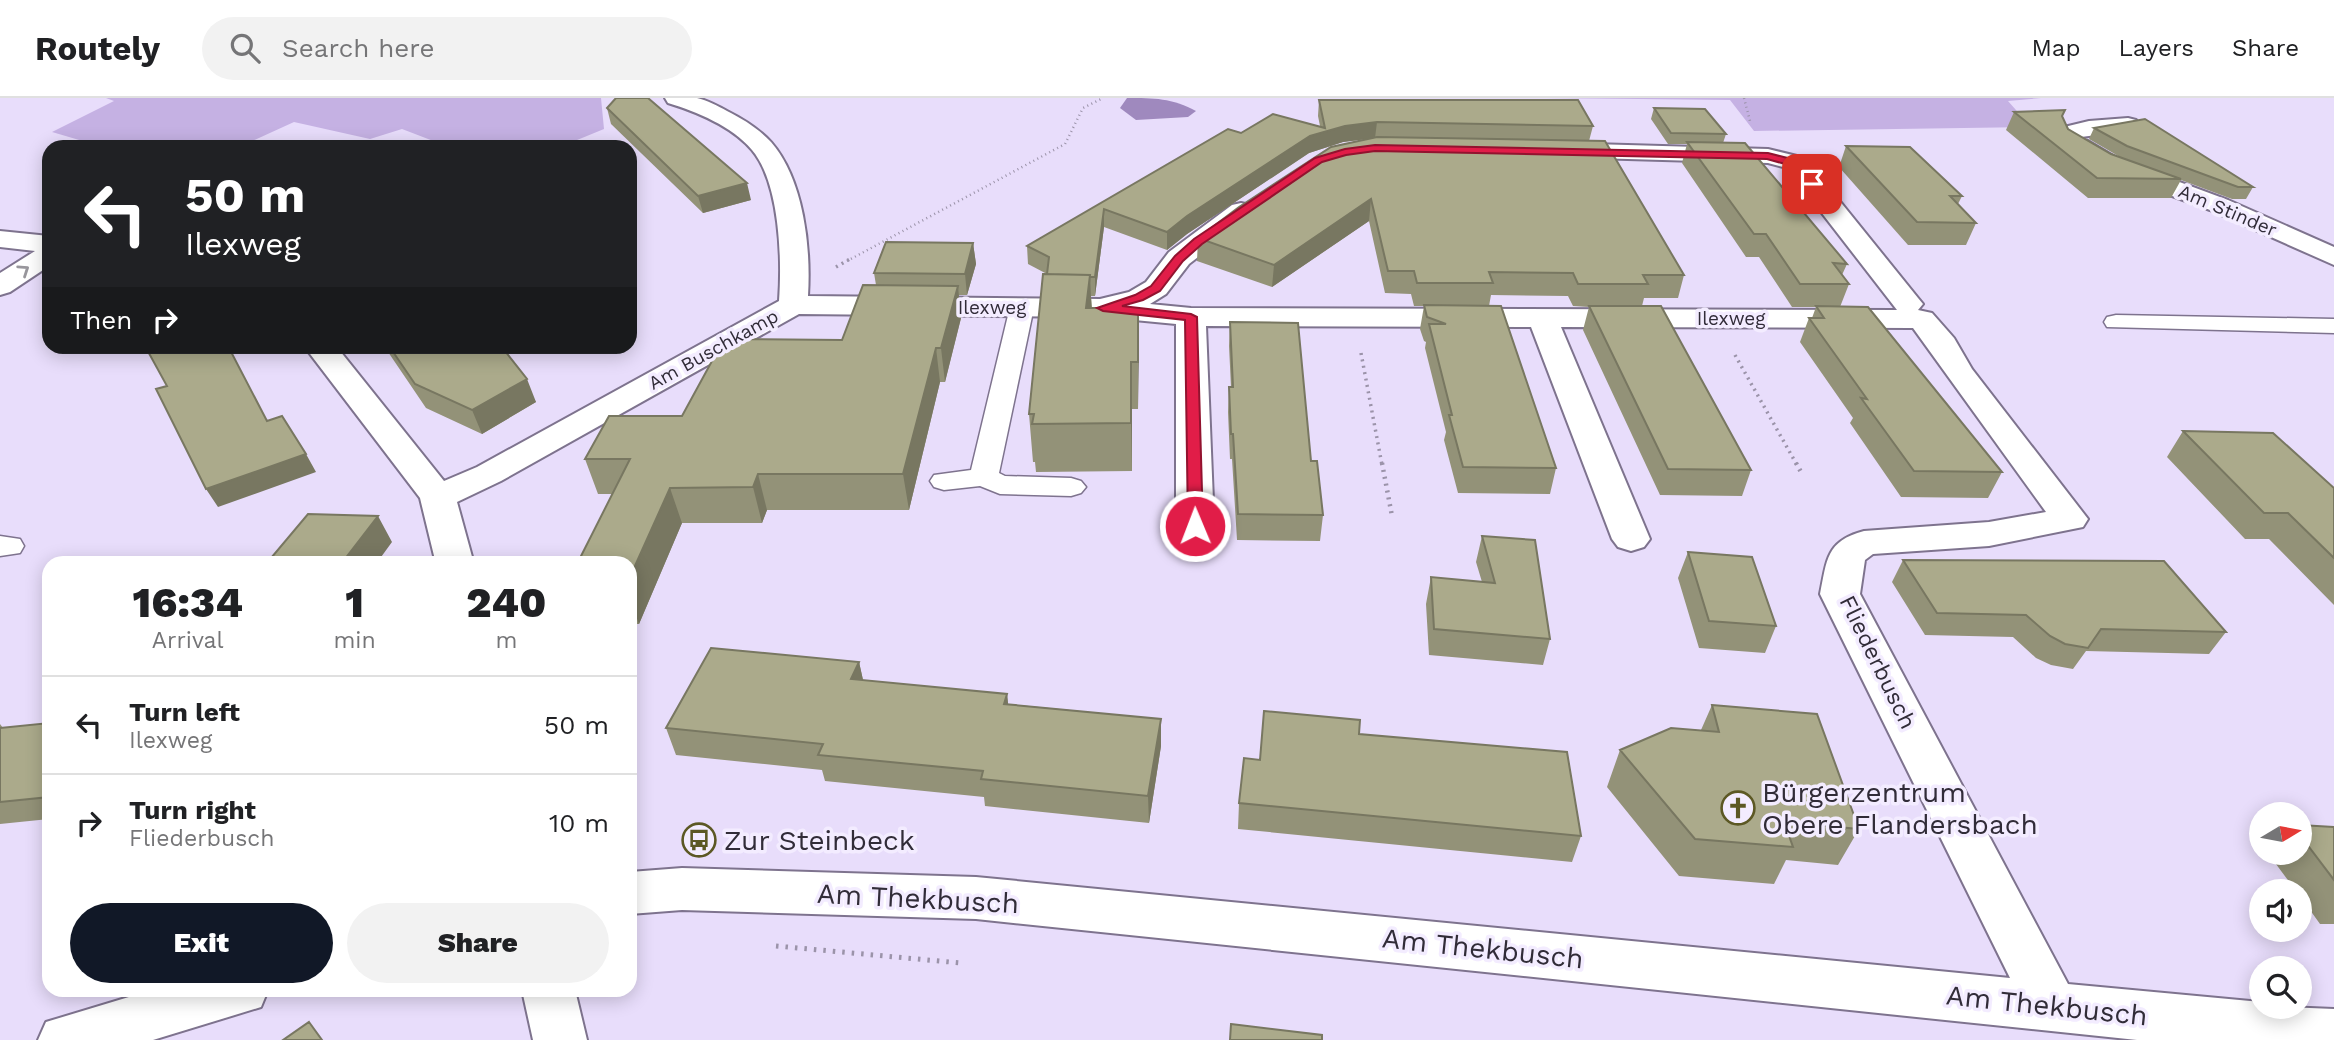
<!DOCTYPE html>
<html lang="en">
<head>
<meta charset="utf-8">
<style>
	body { margin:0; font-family:"Work Sans",sans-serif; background:#f2f2f2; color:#202124; height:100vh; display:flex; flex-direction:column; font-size:26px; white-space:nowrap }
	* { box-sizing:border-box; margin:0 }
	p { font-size:23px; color:#757577 }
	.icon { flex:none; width:38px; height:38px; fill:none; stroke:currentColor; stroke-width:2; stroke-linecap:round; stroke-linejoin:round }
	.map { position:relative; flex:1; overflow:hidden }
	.side { position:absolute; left:42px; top:458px; width:595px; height:441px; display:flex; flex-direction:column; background:#fff; border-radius:21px; box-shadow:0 4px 18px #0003 }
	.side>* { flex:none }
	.banner { position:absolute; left:42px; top:42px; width:595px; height:214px; border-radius:21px; box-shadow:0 4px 18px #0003; background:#202124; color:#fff; overflow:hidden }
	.needle { width:46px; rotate:80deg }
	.controls { position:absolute; left:2249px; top:704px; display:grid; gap:14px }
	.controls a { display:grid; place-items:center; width:63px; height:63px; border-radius:50%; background:#fff; box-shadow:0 4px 18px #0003; font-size:35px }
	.pin { position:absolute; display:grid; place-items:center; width:60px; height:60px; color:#fff; margin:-30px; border-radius:14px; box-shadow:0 4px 10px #0006 }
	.me { position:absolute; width:77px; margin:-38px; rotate:359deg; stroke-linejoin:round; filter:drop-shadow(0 0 5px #0008) }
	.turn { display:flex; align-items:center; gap:24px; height:147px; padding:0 28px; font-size:32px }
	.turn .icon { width:91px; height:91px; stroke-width:2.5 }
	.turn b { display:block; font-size:49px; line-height:60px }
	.then { display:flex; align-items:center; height:66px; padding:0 28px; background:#0003; gap:14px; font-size:26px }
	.eta { display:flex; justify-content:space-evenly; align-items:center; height:119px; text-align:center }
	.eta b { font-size:42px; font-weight:800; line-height:49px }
	.primary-button { display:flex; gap:14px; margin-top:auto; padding:14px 28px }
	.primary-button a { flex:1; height:80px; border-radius:42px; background:#111827; color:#fff; font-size:28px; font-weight:800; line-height:80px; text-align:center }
	.primary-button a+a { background:#f2f2f2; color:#202124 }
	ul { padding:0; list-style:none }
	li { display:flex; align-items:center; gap:21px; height:98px; padding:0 28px; border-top:2px solid #e0e0e0 }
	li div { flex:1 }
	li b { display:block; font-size:26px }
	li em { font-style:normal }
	header { display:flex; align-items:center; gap:42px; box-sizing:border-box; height:98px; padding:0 35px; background:#fff; border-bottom:2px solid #e0e0e0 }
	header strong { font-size:33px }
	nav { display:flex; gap:38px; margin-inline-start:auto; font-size:24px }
	.search { width:490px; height:63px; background:#f2f2f2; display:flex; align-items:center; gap:18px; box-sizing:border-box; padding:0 24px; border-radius:38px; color:#757577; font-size:26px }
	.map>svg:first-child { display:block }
	.green { fill:#c5b1e3 }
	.water { fill:#9f89be }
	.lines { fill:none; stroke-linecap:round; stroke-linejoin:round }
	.service-casing { stroke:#7e738e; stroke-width:3 }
	.minor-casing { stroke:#7e738e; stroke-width:4 }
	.path-far3 { stroke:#9b93a9; stroke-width:2.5; stroke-dasharray:1 3.5; stroke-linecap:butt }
	.path-far2 { stroke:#9b93a9; stroke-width:3.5; stroke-dasharray:2 4.5; stroke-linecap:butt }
	.path-far1 { stroke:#9b93a9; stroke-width:4.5; stroke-dasharray:2 5; stroke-linecap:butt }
	.path { stroke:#9b93a9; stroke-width:5; stroke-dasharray:2.5 7; stroke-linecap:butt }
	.service { fill:#fff; fill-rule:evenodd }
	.minor { fill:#fff; fill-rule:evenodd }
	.wall { fill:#939278 }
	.shaded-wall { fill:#787761 }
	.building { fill:#abaa8b; stroke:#787761; stroke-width:2 }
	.oneway { stroke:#98969c }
	.route { fill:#e11d48; stroke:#92132f; stroke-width:2 }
	.labels { text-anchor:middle; stroke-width:7; stroke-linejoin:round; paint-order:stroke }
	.far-street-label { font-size:19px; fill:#312c38; stroke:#f3ecff }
	.street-label { font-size:23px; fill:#312c38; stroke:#f3ecff }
	.near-poi-label { font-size:28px; fill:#312c38; stroke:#f3ecff; text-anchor:start }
	.near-street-label { font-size:28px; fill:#312c38; stroke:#f3ecff }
</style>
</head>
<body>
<header>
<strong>Routely</strong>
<div class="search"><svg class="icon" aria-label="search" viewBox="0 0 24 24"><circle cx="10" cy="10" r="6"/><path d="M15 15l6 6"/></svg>Search here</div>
<nav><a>Map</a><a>Layers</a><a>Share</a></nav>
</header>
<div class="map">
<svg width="2334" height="942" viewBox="0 0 2334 942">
	<rect width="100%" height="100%" fill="#e8ddfb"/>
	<path class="green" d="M106,0H601L604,31L560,49H449L402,31L370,41L294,24L239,49H103L52,34L114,3Z
		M1546,0H2041L2008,3L2031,29L1754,33L1730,2Z"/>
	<path class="water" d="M1127,0C1154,0 1172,0 1196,13L1188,19L1136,22L1120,10Z"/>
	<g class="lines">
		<defs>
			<path id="service" d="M1022,202L1031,204L1034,209L999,375L1005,378L1071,380L1081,383L1086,389L1081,395L1071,398L1000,396L980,388L944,392L934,389L930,383L934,377L971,372L1010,209L1013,204Z
				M2116,217L2334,221V235L2107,229L2104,224L2107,219Z
				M0,438L20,441L24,448L20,455L0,458Z"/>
			<path id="minor" d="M665,0C675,0 687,0 697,0C707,2 718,8 727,13C743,21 759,31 771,44C804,82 811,150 808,198L1100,201L1129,194L1146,184L1169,154L1232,107L1241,105L1250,107L1254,113L1250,119L1189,166L1166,196L1150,206L1191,210L1897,212L1787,70L1768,65L1557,59L1549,57L1545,52L1549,47L1557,45L1768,51L1805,60L1918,200L1923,206L1918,212L1932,215L1954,240L1972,271L2088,421L2083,429L1989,448L1873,456L1865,462L1860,496L2068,886L2261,904V908L2334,911V942H2137L976,821L682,812L630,816V774L682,770L976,779L2010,880L1820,496C1827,462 1826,443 1864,433L1989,424L2046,414L1913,230L1561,229L1650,441L1644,449L1631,453L1618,449L1612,441L1531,229L1206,228L1214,428L1208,436L1195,440L1182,436L1176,428V226L1103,219L799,216L501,383L457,404L474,466H436L420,400L304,248H336L444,383L477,369L779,203C782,161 780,85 752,52C732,28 697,14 668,5Z
				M2128,20L2136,22L2140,27L2136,32L2081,39L2120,62L2228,102L2334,149V167L2210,112L2102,72L2061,47L2056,35L2060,30L2089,23Z
				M0,133L49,138V168L10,194L0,197V175L35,153L0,149Z
				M152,892H268L261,909L153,942H38L46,924Z
				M522,892H575L587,942H533Z"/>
		</defs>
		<use href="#service" class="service-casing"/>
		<use href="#minor" class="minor-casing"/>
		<path class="path-far3" d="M1744,0L1750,23
			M847,163L1065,46L1083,10L1103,0"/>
		<path class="path-far2" d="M836,169L850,161
			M1361,255L1382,367
			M1735,257L1797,367"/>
		<path class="path-far1" d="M1382,365L1392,418
			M1796,365L1801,374"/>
		<path class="path" d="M785,741L879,740
			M776,848L961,865"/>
		<use href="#service" class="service"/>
		<use href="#minor" class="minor"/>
	</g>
	<path class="wall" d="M1319,2L1593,28L1589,43L1684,177L1678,200H1644L1642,208L1751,372L1742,398L1660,397L1583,232L1589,209L1573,208L1568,198L1491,197L1489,208L1556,370L1550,396L1458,395L1444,342L1446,334L1425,250L1426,244L1424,243L1420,231L1424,208H1414L1411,196L1385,195L1369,123L1272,189L1197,163L1198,140L1366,41L1343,44L1309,55L1187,136L1167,152L1104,129L1095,198H1091L1092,210H1138V311H1132V373L1036,374L1035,364H1033L1029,316L1047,176L1028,166L1027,148L1241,35L1320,28L1318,18Z
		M607,10L751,102L703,115L611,26Z
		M1654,10L1726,36L1723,45L1847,166L1842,177L1849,186L1840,209L2002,374L1988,400L1901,399L1850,325L1853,320L1800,244L1809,220H1812L1816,209H1792L1759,159H1746L1682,65L1687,46H1668L1651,21Z
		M2014,14L2062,18L2068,31L2111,56L2120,59L2089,41L2094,30L2253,89L2246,101H2232L2181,82L2171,100H2088L2006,32Z
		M1846,48L1962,98L1958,106L1976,125L1966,147H1908L1839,69Z
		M973,145L976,166L967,197H959L961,220L945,284H940L909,412H767L762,425H682L639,526H630V466L612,396H598L585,361L682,318L842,242L876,187L874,175Z
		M1230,224L1311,363L1323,417L1320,443L1237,442L1232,361H1230L1228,314L1229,289H1231L1229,248Z
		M384,248H501L536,304L482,336L426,310Z
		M2183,333L2334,390V507L2269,441H2245L2167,359Z
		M1482,438L1550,541L1543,567L1429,557L1426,506L1431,479L1482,484L1476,464Z
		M1688,454L1776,528L1765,555L1699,550L1678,480Z
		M1903,462L2226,534L2209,556L2086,553L2073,571L2051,567L2036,560L2013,539L1925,537L1892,484Z
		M859,564L863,582L1007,596L1008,606L1161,621V648L1149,725L985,708L984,699L825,683L822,672L676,657L666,630Z
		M1712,607L1859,731L1838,767L1786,762L1774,786L1679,778L1607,689L1620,652L1701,632Z
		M49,625V721L0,726V626L3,630Z
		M1359,636L1581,738L1572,764L1238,731L1239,705L1260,662Z
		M2300,727L2334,729V826H2320L2300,798V793H2296L2267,754H2300Z"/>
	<path class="shaded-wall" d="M1377,24L1375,40L1343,44L1309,55L1187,136L1167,152V134L1187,118L1310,38L1345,28Z
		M747,85L751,102L703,115L698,98Z
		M1371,101L1369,123L1272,189L1274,167Z
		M1104,111V129L1095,198V179Z
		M973,145L976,166L967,197L965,176Z
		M1090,177L1092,222L1086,210Z
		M958,188L961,220L945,284L941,250Z
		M1138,210L1139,255L1138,311Z
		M936,250L940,284L909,412L903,376Z
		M1131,264L1132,311V373L1131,325Z
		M527,281L536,304L482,336L472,312Z
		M306,356L316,374L218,409L206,391Z
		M758,376L767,412L762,425L753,389Z
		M670,390L682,425L639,526L630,502V479Z
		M378,418L392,444L376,466H341Z
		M859,564L865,591L851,581Z
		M1007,596L1010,623L1004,606Z
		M1161,621V648L1149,725L1148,698Z"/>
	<path class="building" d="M616,0H648L747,85L698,98L607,10Z
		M1319,2H1578L1593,28L1377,24L1345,28L1310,38L1187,118L1167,134L1104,111L1095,179H1090V177L1047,176L1049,159L1027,148L1228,31L1241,35L1273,16L1325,30Z
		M1654,10L1705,11L1726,36L1671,35Z
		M2065,12L2062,18L2068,31L2111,56L2181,81L2097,80L2014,14Z
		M2145,21L2253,89H2238L2127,48L2094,30Z
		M1377,39L1605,43L1684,177H1643L1648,186H1578L1573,175L1489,174L1493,185H1417L1414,173H1388L1371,101L1274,167L1198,140L1239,109L1331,49Z
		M1687,44L1745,45L1847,166L1833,165L1849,186H1800L1766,136H1754Z
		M1846,48L1910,49L1962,98H1950L1976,125L1917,124Z
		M886,144L973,145L965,176L874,175Z
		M1043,176L1090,177L1086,210H1138V264H1131V325L1032,326L1034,316H1029Z
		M863,187L958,188L941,250H936L903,376H758L753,389L670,390L630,479V466H577L630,361H585L609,318H682L724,241L842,242Z
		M1424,207L1501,208L1556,370L1463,369L1449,317H1452L1429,226H1446L1427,219Z
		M1589,208H1661L1751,372L1668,371Z
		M1816,208L1868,209L2002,374L1914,373L1861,300L1867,301L1809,220H1824Z
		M1230,224L1298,225L1311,363H1317L1323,417L1238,416L1233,336H1231L1229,289H1233Z
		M145,248H228L267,323L282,318L306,356L206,391L156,291L167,288Z
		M389,248H501L527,281L472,312L415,286Z
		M2183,333L2273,335L2334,390V460L2288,415H2264Z
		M308,416L378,418L341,466H266Z
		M1482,438L1535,442L1550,541L1434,531L1431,479L1495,485Z
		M1688,454L1752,459L1776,528L1709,523Z
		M1903,462L2164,463L2226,534L2101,531L2088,550L2065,546L2050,538L2026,517L1937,515Z
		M711,550L859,564L851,581L1007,596L1004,606L1161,621L1148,698L981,681L983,673L818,657L823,646L666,630Z
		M1712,607L1817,616L1859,731L1784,724L1793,749L1695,741L1620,652L1671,630L1719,634Z
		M1264,613L1360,622L1359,636L1567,654L1581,738L1239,705L1244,660L1260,662Z
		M49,625V699L0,704V630Z
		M2300,727L2334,729V782L2300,737Z
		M309,924L322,942H283Z
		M1231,926L1322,937V942H1230Z"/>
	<defs><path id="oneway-chevron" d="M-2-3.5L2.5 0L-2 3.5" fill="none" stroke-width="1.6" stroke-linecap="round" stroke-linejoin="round" transform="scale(1.75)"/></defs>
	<use class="oneway" href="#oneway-chevron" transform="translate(24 172) rotate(-34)"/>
	<path class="route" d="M1375,47L1768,55L1799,63L1817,86L1808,88L1792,68L1767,61L1375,53L1346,57L1322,64L1202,146L1183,163L1160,193L1143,202L1122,208L1191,216L1197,219L1203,428L1195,433L1190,432L1188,428L1185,222L1103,213L1097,210L1135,197L1151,188L1175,158L1194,141L1315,60L1345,51Z"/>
	<defs>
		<symbol id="church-ring" viewBox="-11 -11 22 22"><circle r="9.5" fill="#f3ecff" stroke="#5c5824" stroke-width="1.5"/><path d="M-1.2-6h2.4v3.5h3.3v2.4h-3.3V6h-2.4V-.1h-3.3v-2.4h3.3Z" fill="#5c5824"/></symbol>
		<symbol id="bus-ring" viewBox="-11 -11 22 22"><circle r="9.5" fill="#f3ecff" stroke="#5c5824" stroke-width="1.5"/><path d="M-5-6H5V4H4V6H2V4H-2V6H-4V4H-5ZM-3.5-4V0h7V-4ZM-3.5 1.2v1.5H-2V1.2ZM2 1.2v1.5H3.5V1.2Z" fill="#5c5824"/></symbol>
	</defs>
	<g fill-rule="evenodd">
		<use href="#church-ring" x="1719" y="691" width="38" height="38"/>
		<use href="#bus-ring" x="680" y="723" width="38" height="38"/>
	</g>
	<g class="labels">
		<g class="far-street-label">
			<text transform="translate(2228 112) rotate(23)" y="7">Am Stinder</text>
			<text x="992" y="216">Ilexweg</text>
			<text x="1731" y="227">Ilexweg</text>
			<text transform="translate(713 251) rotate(-29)" y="7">Am Buschkamp</text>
		</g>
		<g class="street-label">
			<text transform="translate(1878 564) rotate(64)" y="8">Fliederbusch</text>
		</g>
		<g class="near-poi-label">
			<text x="1762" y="704">Bürgerzentrum<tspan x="1762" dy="32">Obere Flandersbach</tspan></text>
			<text x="724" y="752">Zur Steinbeck</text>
		</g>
		<g class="near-street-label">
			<text transform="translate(918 800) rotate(3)" y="10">Am Thekbusch</text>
			<text transform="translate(1483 850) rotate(6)" y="10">Am Thekbusch</text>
			<text transform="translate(2047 907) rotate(6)" y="10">Am Thekbusch</text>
		</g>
	</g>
</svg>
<div class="controls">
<a><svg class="needle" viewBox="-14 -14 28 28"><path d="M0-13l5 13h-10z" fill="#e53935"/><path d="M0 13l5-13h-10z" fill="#757577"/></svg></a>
<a><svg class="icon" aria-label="sound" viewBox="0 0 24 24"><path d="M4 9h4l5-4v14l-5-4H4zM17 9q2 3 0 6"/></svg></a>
<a><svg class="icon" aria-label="search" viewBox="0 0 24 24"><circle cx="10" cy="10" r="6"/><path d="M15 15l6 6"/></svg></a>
</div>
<div class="pin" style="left:1812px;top:86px;background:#d93025"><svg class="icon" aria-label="arrive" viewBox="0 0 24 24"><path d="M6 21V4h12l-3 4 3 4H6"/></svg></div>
<svg class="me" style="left:1195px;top:428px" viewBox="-20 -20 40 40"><circle r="17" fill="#e11d48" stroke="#fff" stroke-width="3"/><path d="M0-11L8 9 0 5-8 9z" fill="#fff"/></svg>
<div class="banner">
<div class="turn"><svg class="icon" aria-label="left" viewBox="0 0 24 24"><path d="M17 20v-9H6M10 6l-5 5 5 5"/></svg><div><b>50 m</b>Ilexweg</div></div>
<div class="then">Then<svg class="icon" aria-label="right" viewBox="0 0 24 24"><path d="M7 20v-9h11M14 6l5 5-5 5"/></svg></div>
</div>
<section class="side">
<div class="eta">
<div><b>16:34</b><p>Arrival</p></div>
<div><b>1</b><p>min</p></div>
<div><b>240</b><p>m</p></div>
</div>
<ul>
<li><svg class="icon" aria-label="left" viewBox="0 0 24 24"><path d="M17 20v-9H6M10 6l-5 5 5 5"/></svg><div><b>Turn left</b><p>Ilexweg</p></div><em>50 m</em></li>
<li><svg class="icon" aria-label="right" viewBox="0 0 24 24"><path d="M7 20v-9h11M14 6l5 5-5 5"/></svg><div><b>Turn right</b><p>Fliederbusch</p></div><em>10 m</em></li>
</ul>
<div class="primary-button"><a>Exit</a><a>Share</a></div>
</section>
</div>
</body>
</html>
